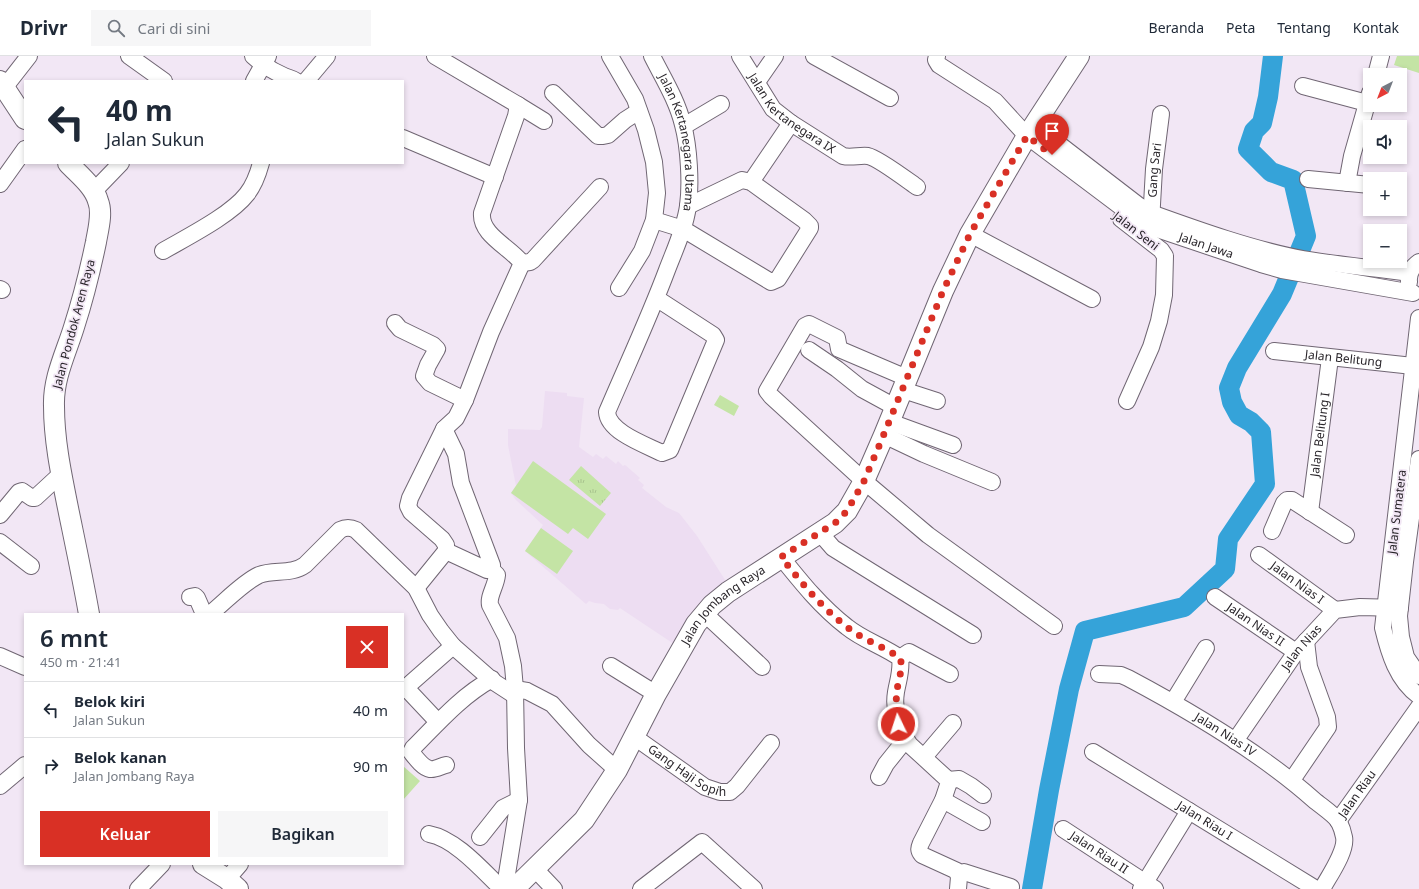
<!DOCTYPE html>
<html lang="id">
<head>
<meta charset="utf-8">
<style>
	body { margin:0; font-family:"Noto Sans",sans-serif; background:#f6f6f7; color:#1f2937; height:100vh; display:flex; flex-direction:column; font-size:15px; white-space:nowrap }
	* { box-sizing:border-box; margin:0 }
	p { font-size:13px; color:#747a83 }
	.icon { flex:none; width:22px; height:22px; fill:none; stroke:currentColor; stroke-width:2; stroke-linecap:round; stroke-linejoin:round }
	.map { position:relative; flex:1; overflow:hidden }
	.sheet { position:absolute; left:24px; top:557px; width:380px; height:252px; display:flex; flex-direction:column; background:#fff; border-radius:0px; box-shadow:0 2px 6px #0003 }
	.sheet>* { flex:none }
	.top-card { position:absolute; left:24px; top:24px; width:380px; height:84px; border-radius:0px; box-shadow:0 2px 6px #0003; background:#fff; color:#1f2937; overflow:hidden }
	.needle { width:26px; rotate:222deg }
	.fabs { position:absolute; left:1363px; top:12px; display:grid; gap:8px }
	.fabs a { display:grid; place-items:center; width:44px; height:44px; border-radius:0px; background:#fff; box-shadow:0 2px 6px #0003; font-size:20px }
	.pin { position:absolute; display:grid; place-items:center; width:34px; height:34px; color:#fff; margin:-41px -17px; border-radius:50% 50% 50% 0; rotate:-45deg; box-shadow:0 0 4px #0007 }
	.pin .icon { rotate:45deg }
	.me { position:absolute; width:44px; margin:-22px; rotate:356deg; stroke-linejoin:round; filter:drop-shadow(0 0 3px #0008) }
	.turn { display:flex; align-items:center; gap:14px; height:84px; padding:0 16px; font-size:18px }
	.turn .icon { width:52px; height:52px; stroke-width:2.5 }
	.turn b { display:block; font-size:28px; line-height:34px }
	.round { display:grid; place-items:center; flex:none; width:42px; height:42px; border-radius:0px; background:#f6f6f7 }
	.summary { display:flex; align-items:center; justify-content:space-between; height:68px; padding:0 16px }
	h1 { font-size:24px; font-weight:600; line-height:30px }
	.action { display:flex; gap:8px; margin-top:auto; padding:8px 16px }
	.action a { flex:1; height:46px; border-radius:0px; background:#d93025; color:#fff; font-size:16px; font-weight:600; line-height:46px; text-align:center }
	.action a+a { background:#f6f6f7; color:#1f2937 }
	ul { padding:0; list-style:none }
	li { display:flex; align-items:center; gap:12px; height:56px; padding:0 16px; border-top:1px solid #e0e1e3 }
	li div { flex:1 }
	li b { display:block; font-size:15px }
	li em { font-style:normal }
	header { display:flex; align-items:center; gap:24px; box-sizing:border-box; height:56px; padding:0 20px; background:#fff; border-bottom:1px solid #e0e1e3 }
	header strong { font-size:19px }
	nav { display:flex; gap:22px; margin-inline-start:auto; font-size:14px }
	.search { width:280px; height:36px; background:#f6f6f7; display:flex; align-items:center; gap:10px; box-sizing:border-box; padding:0 14px; border-radius:0px; color:#747a83; font-size:15px }
	.map>svg:first-child { display:block }
	.built { fill:#edddf2 }
	.grass { fill:#c4e4a5 }
	.park { fill:url(#park-tufts) }
	.lines { fill:none; stroke-linecap:round; stroke-linejoin:round }
	.river { stroke:#35a3d9; stroke-width:20 }
	.minor-casing { stroke:#706673; stroke-width:18 }
	.major-casing { stroke:#706673; stroke-width:22 }
	.minor { stroke:#fff; stroke-width:16 }
	.major { stroke:#fff; stroke-width:20 }
	.route { stroke:#d93025; stroke-width:7; stroke-dasharray:0 12.6 }
	.labels { text-anchor:middle; stroke-width:3.5; stroke-linejoin:round; paint-order:stroke }
	.street-label { font-size:12px; fill:#29252a; stroke:#f2e7f5 }
</style>
</head>
<body>
<header>
<strong>Drivr</strong>
<div class="search"><svg class="icon" aria-label="search" viewBox="0 0 24 24"><circle cx="10" cy="10" r="6"/><path d="M15 15l6 6"/></svg>Cari di sini</div>
<nav><a>Beranda</a><a>Peta</a><a>Tentang</a><a>Kontak</a></nav>
</header>
<div class="map">
<svg width="1419" height="833" viewBox="0 0 1419 833">
	<defs>
		<pattern id="park-tufts" width="24" height="20" patternUnits="userSpaceOnUse"><rect width="24" height="20" fill="#c4e4a5"/><path d="M3 7l-1-3M5 7V3M7 7l1-3M15 17l-1-3M17 17v-4M19 17l1-3" fill="none" stroke="#a8c38e"/></pattern>
	</defs>
	<rect width="100%" height="100%" fill="#f2e7f5"/>
	<path class="built" d="M545,335L567,337V340L584,342L579,391L593,401L596,398L603,403L606,400L616,408L618,405L623,410L625,409L640,422L638,424L644,429L642,432L666,451L679,457L697,480L727,527L674,588L620,552L618,554L610,553L604,548L595,547L589,545L586,548L525,495L543,469L516,444L511,437L516,430L508,389V373L540,374L542,371Z"/>
	<path class="grass" d="M1397,0H1419V17L1394,9Z
		M720,339L739,350L734,360L714,349Z
		M533,405L606,458L588,483L573,472L568,478L511,437Z
		M541,472L573,495L557,518L525,495Z
		M403,710L420,725L403,744Z"/>
	<path class="park" d="M581,410L611,437L600,450L569,424Z"/>
	<g class="lines">
		<path class="river" d="M1032,833L1049,734L1069,633L1085,575L1184,551L1225,513L1228,483L1265,428L1261,376L1251,366L1239,359L1232,346L1229,332L1237,312L1282,238L1306,180L1293,124L1271,116L1248,93L1254,75L1262,67L1268,41L1273,0"/>
		<defs>
			<g id="minor">
				<path d="M129,0L164,25"/>
				<path d="M253,0C262,8 272,15 284,20C288,22 292,22 296,25"/>
				<path d="M610,0L635,43L646,74L654,106L657,137L654,164L642,195L619,232"/>
				<path id="s1" d="M652,0C663,22 677,44 683,69C689,91 691,128 688,150C685,172 675,193 667,214C649,262 627,309 607,356C608,376 646,389 662,397L670,394L716,284L713,279L656,242"/>
				<path id="s2" d="M740,0L773,53L791,67L843,100C851,102 860,99 868,100C878,102 907,124 917,131"/>
				<path d="M814,0L890,42"/>
				<path id="s3" d="M937,0L936,4L939,9L995,45L1027,80L1140,165L1151,171L1261,208L1282,214L1413,237"/>
				<path d="M1376,19L1381,0"/>
				<path d="M254,25L268,0"/>
				<path d="M306,25L327,0"/>
				<path d="M757,26L775,0"/>
				<path d="M1303,30L1367,47"/>
				<path d="M4,32L29,0"/>
				<path d="M553,37L598,80H603L608,79L625,64L639,55"/>
				<path d="M518,49L544,65"/>
				<path d="M1034,69L1138,149L1151,157C1198,174 1254,194 1303,203C1338,209 1374,212 1409,217"/>
				<path d="M684,70L721,48"/>
				<path d="M403,82L495,121"/>
				<path d="M1308,123L1370,129"/>
				<path d="M751,126L791,67"/>
				<path d="M1347,127L1352,100L1370,37"/>
				<path d="M0,128L25,93"/>
				<path d="M94,135L121,107"/>
				<path d="M1121,163L1161,194L1165,200L1164,239L1159,265L1151,291L1127,345"/>
				<path d="M654,164L683,173L771,226L778,223L810,172V170L804,164L751,126L742,124L688,150"/>
				<path id="s4" d="M1151,166L1154,113L1161,58"/>
				<path d="M970,178L1092,243"/>
				<path d="M163,195C187,181 231,159 247,138C254,129 258,118 261,107"/>
				<path d="M522,207L530,206L533,204L600,131"/>
				<path d="M1409,226C1408,217 1412,211 1419,206"/>
				<path d="M0,233L2,234"/>
				<path d="M1419,262L1383,572C1389,597 1397,624 1419,640"/>
				<path d="M395,267L400,273L433,289L437,293L428,309L424,320L430,327L465,344"/>
				<path d="M809,294L837,313L862,333L895,351"/>
				<path id="s5" d="M1274,295L1413,310"/>
				<path d="M907,322L839,293L837,282L809,268L805,270L767,335L771,340L864,425L928,479L1054,570"/>
				<path d="M903,334L937,345"/>
				<path d="M890,366L953,389"/>
				<path d="M444,373L456,398L461,427L492,509L491,513L487,514L446,495"/>
				<path d="M884,379L924,398L992,426"/>
				<path d="M1419,403L1405,506L1399,560L1401,581L1406,601L1419,620"/>
				<path id="s6" d="M1310,456L1330,302"/>
				<path d="M0,459L19,436L22,435L32,442H35L61,418"/>
				<path d="M1272,475L1284,447L1287,444H1292L1346,479"/>
				<path d="M820,477L833,492L973,579"/>
				<path d="M0,486L31,510"/>
				<path id="s7" d="M1259,499L1335,554"/>
				<path d="M781,501C801,526 821,551 847,571C863,584 883,590 900,602C902,614 898,624 896,636C893,654 899,674 910,689L946,722L949,726L943,744L921,787C919,792 918,794 922,799L957,815L959,821L958,833"/>
				<path d="M491,513L497,519C496,530 488,540 490,549L507,582L513,610L515,633L516,692L519,744L507,818L508,823L515,833"/>
				<path d="M416,532L446,495V489L442,483L411,456L408,450L410,442L444,373L456,362L465,344L491,276L522,207C510,191 480,179 482,157L516,60L518,49L435,0"/>
				<path d="M190,541L195,540L197,542L204,558"/>
				<path id="s8" d="M1215,541L1296,596"/>
				<path d="M210,558C225,546 242,527 259,519C274,513 291,519 305,509L340,474C346,471 350,471 356,474L416,532L430,559L441,575L453,590L494,626L514,639"/>
				<path d="M705,558L762,611"/>
				<path d="M0,600L25,611"/>
				<path d="M900,602L909,596L950,618"/>
				<path d="M611,610L656,638"/>
				<path id="s9" d="M1099,618L1121,619L1128,622C1192,656 1260,696 1314,744C1321,750 1335,759 1339,766C1341,770 1343,776 1344,781C1347,795 1329,820 1322,833"/>
				<path d="M406,632L438,666"/>
				<path d="M515,633L527,635L552,648L589,689L617,714"/>
				<path d="M403,634L453,590"/>
				<path d="M1173,646L1206,592"/>
				<path id="s10" d="M633,680L705,731L720,736H730L737,730L771,687"/>
				<path id="s11" d="M1235,685L1296,596L1335,554L1360,551L1400,552"/>
				<path id="s12" d="M1093,696L1316,833"/>
				<path d="M924,701L953,667"/>
				<path d="M446,709C441,710 435,714 430,713C423,712 415,701 411,696L413,692C437,668 461,640 492,623"/>
				<path d="M879,721L886,708L906,683"/>
				<path d="M948,724L959,723L971,730L983,739"/>
				<path d="M1292,724L1328,671L1327,661L1309,611L1306,585"/>
				<path d="M0,730L25,709"/>
				<path d="M943,744L982,766"/>
				<path id="s13" d="M1338,765L1419,651"/>
				<path id="s14" d="M1063,773L1155,833"/>
				<path d="M429,778C456,783 483,815 502,833"/>
				<path d="M480,781L503,752L519,744"/>
				<path d="M535,813L554,833"/>
				<path d="M958,818L964,816L1011,831"/>
				<path d="M227,823L240,808"/>
				<path d="M138,833L162,808"/>
				<path d="M641,833L702,786L754,833"/>
				<path d="M1141,833L1189,755"/>
			</g>
			<g id="major">
				<path d="M0,25L25,63"/>
				<path d="M68,107C78,118 94,130 98,145C103,157 98,174 96,186C90,215 83,243 74,271C66,297 53,322 54,350C54,386 62,422 69,457C76,491 83,524 89,558"/>
				<path d="M203,808L227,823L238,833"/>
				<path id="s15" d="M514,833L584,764L617,714L656,638L696,568L712,549L728,536L835,467L847,455L864,425L884,379L943,235L970,178L1027,80L1079,0"/>
			</g>
		</defs>
		<use href="#minor" class="minor-casing"/>
		<use href="#major" class="major-casing"/>
		<use href="#minor" class="minor"/>
		<use href="#major" class="major"/>
	</g>
	<g class="lines">
		<path class="route" d="M898,668L896,638L902,610L900,602C883,590 863,584 847,571C821,551 801,526 781,501L835,467L847,455L864,425L879,390L943,235L970,178L1027,80L1052,99"/>
	</g>
	<g class="labels">
		<g class="street-label">
			<text dy="4" stroke="none"><textPath href="#s2" startOffset="79">Jalan Kertanegara IX</textPath></text>
			<text dy="4" stroke="none"><textPath href="#s1" startOffset="92">Jalan Kertanegara Utama</textPath></text>
			<text dy="4" stroke="none"><textPath href="#s4" startOffset="52">Gang Sari</textPath></text>
			<text transform="translate(1136 175) rotate(38)" y="4">Jalan Seni</text>
			<text dy="4" stroke="none"><textPath href="#s3" startOffset="336">Jalan Jawa</textPath></text>
			<text transform="translate(74 268) rotate(-75)" y="4">Jalan Pondok Aren Raya</text>
			<text dy="4" stroke="none"><textPath href="#s5" startOffset="70">Jalan Belitung</textPath></text>
			<text dy="4" stroke="none"><textPath href="#s6" startOffset="78">Jalan Belitung I</textPath></text>
			<text transform="translate(1397 456) rotate(-83)" y="4">Jalan Sumatera</text>
			<text dy="4" stroke="none"><textPath href="#s7" startOffset="47">Jalan Nias I</textPath></text>
			<text dy="4" stroke="none"><textPath href="#s15" startOffset="357">Jalan Jombang Raya</textPath></text>
			<text dy="4" stroke="none"><textPath href="#s8" startOffset="49">Jalan Nias II</textPath></text>
			<text dy="4" stroke="none"><textPath href="#s11" startOffset="115">Jalan Nias</textPath></text>
			<text dy="4" stroke="none"><textPath href="#s9" startOffset="142">Jalan Nias IV</textPath></text>
			<text dy="4" stroke="none"><textPath href="#s10" startOffset="65">Gang Haji Sopih</textPath></text>
			<text dy="4" stroke="none"><textPath href="#s13" startOffset="33">Jalan Riau</textPath></text>
			<text dy="4" stroke="none"><textPath href="#s12" startOffset="131">Jalan Riau I</textPath></text>
			<text dy="4" stroke="none"><textPath href="#s14" startOffset="43">Jalan Riau II</textPath></text>
		</g>
	</g>
</svg>
<div class="fabs">
<a><svg class="needle" viewBox="-14 -14 28 28"><path d="M0-13l5 13h-10z" fill="#e53935"/><path d="M0 13l5-13h-10z" fill="#747a83"/></svg></a>
<a><svg class="icon" aria-label="sound" viewBox="0 0 24 24"><path d="M4 9h4l5-4v14l-5-4H4zM17 9q2 3 0 6"/></svg></a>
<a>+</a>
<a>−</a>
</div>
<div class="pin" style="left:1052px;top:99px;background:#d93025"><svg class="icon" aria-label="arrive" viewBox="0 0 24 24"><path d="M6 21V4h12l-3 4 3 4H6"/></svg></div>
<svg class="me" style="left:898px;top:668px" viewBox="-20 -20 40 40"><circle r="17" fill="#d93025" stroke="#fff" stroke-width="3"/><path d="M0-11L8 9 0 5-8 9z" fill="#fff"/></svg>
<div class="top-card">
<div class="turn"><svg class="icon" aria-label="left" viewBox="0 0 24 24"><path d="M17 20v-9H6M10 6l-5 5 5 5"/></svg><div><b>40 m</b>Jalan Sukun</div></div>
</div>
<section class="sheet">
<div class="summary"><div><h1>6 mnt</h1><p>450 m · 21:41</p></div><a class="round" style="background:#d93025;color:#fff"><svg class="icon" aria-label="close" viewBox="0 0 24 24"><path d="M6 6l12 12M18 6L6 18"/></svg></a></div>
<ul>
<li><svg class="icon" aria-label="left" viewBox="0 0 24 24"><path d="M17 20v-9H6M10 6l-5 5 5 5"/></svg><div><b>Belok kiri</b><p>Jalan Sukun</p></div><em>40 m</em></li>
<li><svg class="icon" aria-label="right" viewBox="0 0 24 24"><path d="M7 20v-9h11M14 6l5 5-5 5"/></svg><div><b>Belok kanan</b><p>Jalan Jombang Raya</p></div><em>90 m</em></li>
</ul>
<div class="action"><a>Keluar</a><a>Bagikan</a></div>
</section>
</div>
</body>
</html>
